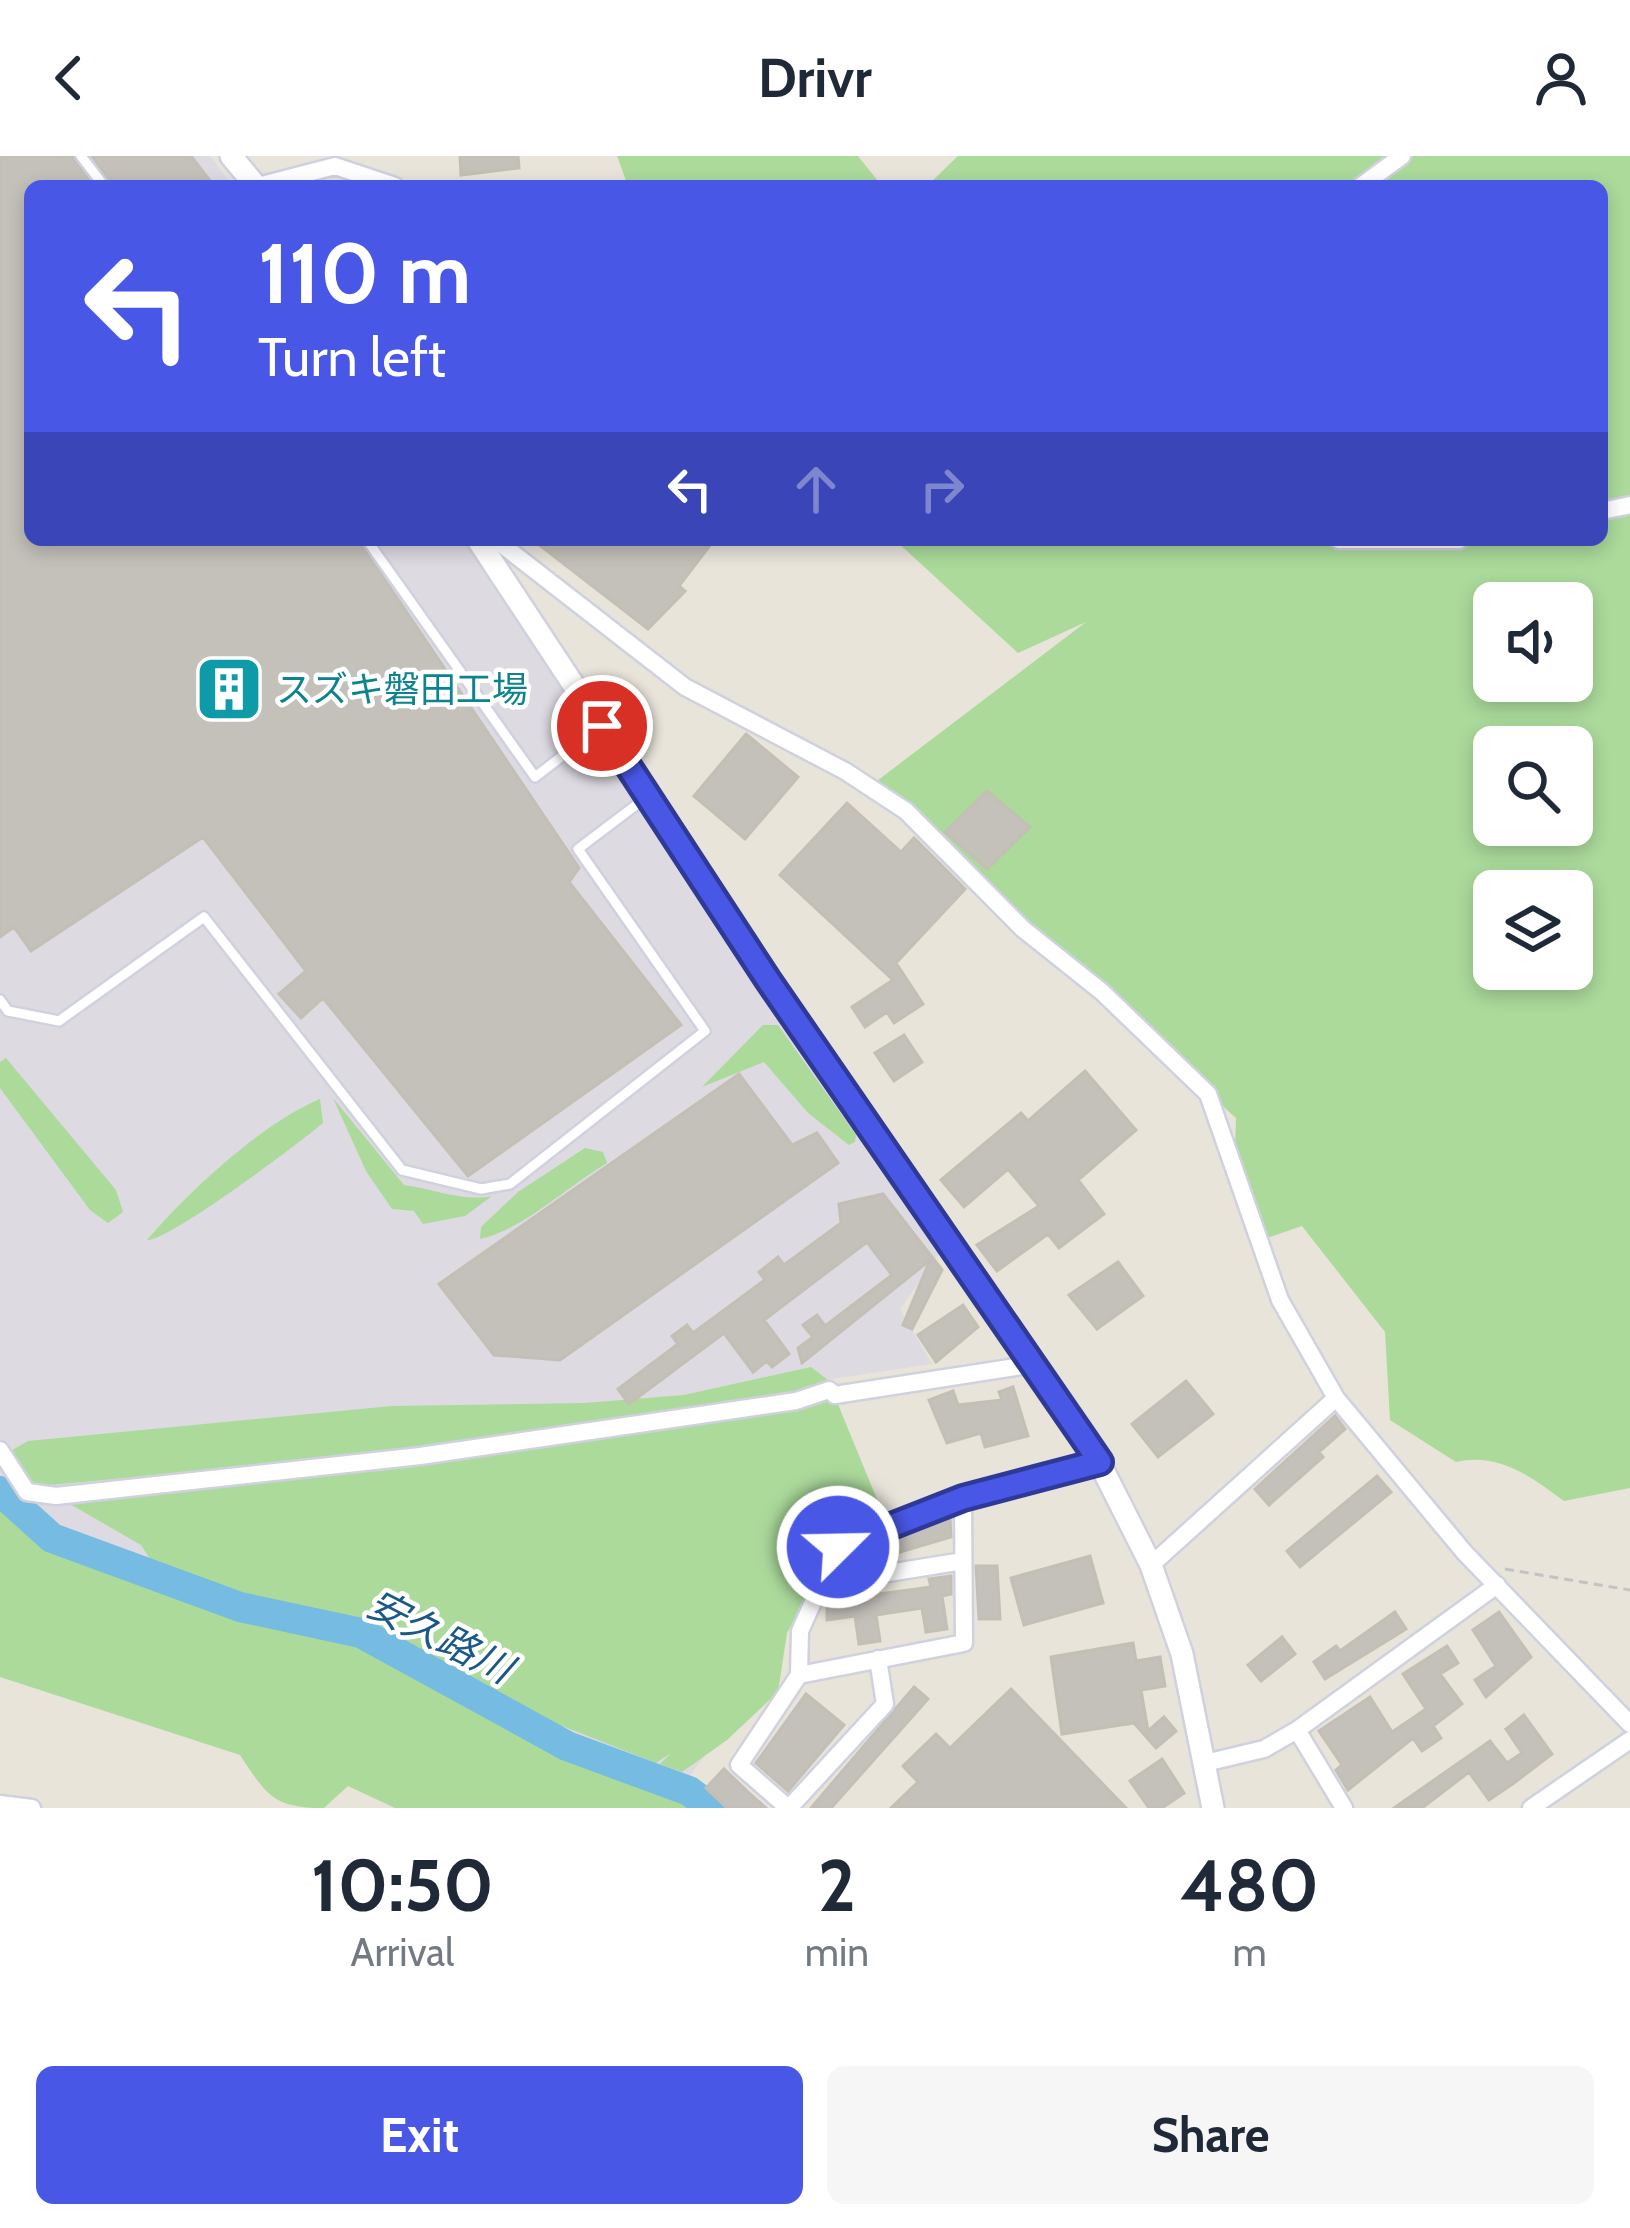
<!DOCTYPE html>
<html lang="en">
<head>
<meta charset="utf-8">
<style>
	body { margin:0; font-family:Cabin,"Noto Sans JP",sans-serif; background:#f6f6f7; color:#1f2937; height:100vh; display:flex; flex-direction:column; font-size:45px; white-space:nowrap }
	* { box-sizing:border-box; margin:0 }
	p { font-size:39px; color:#747a83 }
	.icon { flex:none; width:66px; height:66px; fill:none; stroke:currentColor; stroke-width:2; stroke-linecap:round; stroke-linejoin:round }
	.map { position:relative; height:1652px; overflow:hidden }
	.panel { display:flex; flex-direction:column; background:#fff; flex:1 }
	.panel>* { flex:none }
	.banner { position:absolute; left:24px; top:24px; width:1584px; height:366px; border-radius:18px; box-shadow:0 6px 18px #0003; background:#4957e7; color:#fff; overflow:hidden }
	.fabs { position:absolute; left:1473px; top:426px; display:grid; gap:24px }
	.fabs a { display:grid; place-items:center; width:120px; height:120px; border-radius:18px; background:#fff; box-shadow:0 6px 18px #0003; font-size:60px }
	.pin { position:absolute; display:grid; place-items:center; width:102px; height:102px; color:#fff; margin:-51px; border:6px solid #fff; border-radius:50%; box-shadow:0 3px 12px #0007 }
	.me { position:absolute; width:132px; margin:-66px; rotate:67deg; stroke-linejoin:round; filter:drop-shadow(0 0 9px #0008) }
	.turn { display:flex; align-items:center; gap:42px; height:252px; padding:0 36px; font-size:54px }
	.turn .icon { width:156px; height:156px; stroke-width:2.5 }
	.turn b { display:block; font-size:84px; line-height:102px }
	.lanes { display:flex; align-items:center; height:114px; padding:0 36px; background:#0003; justify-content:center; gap:60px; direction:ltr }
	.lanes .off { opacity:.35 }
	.eta { display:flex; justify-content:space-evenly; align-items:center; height:204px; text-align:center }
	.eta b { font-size:72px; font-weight:700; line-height:84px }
	.cta { display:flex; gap:24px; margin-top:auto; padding:24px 36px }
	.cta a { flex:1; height:138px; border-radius:18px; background:#4957e7; color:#fff; font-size:48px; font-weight:700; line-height:138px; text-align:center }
	.cta a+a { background:#f6f6f7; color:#1f2937 }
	header { display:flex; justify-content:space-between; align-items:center; height:156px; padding:0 36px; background:#fff; font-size:54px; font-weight:700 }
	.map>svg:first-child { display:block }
	.industrial { fill:#dddae1 }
	.green { fill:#abda9b; fill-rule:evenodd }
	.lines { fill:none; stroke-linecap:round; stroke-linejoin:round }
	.river { stroke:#76bbe1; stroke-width:30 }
	.building { fill:#c4c0ba; stroke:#c3bfb4; stroke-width:3 }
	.service-casing { stroke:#d0d1df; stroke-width:14 }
	.minor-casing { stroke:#d0d1df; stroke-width:21 }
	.tertiary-casing { stroke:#d0d1df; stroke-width:26 }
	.path { stroke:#c3c3c3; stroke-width:3; stroke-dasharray:9 6; stroke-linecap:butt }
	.service { stroke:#fff; stroke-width:9 }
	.minor { stroke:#fff; stroke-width:16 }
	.tertiary { stroke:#fff; stroke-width:21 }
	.route-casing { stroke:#2f3996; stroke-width:30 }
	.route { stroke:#4957e7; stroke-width:21 }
	.labels { text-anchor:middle; stroke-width:9; stroke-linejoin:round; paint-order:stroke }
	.culture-label { font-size:36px; fill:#0d838f; stroke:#fff; text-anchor:start }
	.water-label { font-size:39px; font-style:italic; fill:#1a5889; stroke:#fff }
</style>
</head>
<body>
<header><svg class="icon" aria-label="back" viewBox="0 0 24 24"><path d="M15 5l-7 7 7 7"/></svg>Drivr<svg class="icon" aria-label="person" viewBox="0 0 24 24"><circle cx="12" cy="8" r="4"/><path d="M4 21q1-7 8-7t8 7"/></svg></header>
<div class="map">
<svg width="1630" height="1652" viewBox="0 0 1630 1652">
	<rect width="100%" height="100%" fill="#e8e4da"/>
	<path class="industrial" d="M0,0H210L233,30H30V384H468L575,556L940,1096L900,1153L932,1208L811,1226L772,1512L672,1643L53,1387L0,1341Z"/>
	<path class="green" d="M617,0H858L882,30H628Z
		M958,0H1630V1332L1564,1345C1532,1321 1498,1296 1456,1306L1390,1264L1385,1176L1302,1070L1267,1082L1235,996L1236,962L869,631L1086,466L1018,497L895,384H1602V30H927ZM1494,447H1572V525H1494ZM1494,591H1572V669H1494ZM1494,735H1572V813H1494Z
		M763,869H778L856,979L855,986L849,989L808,957L764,906L702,931Z
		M6,902L116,1034L123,1056L108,1067L90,1054L0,932V906Z
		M333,942L404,1029C434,1033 463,1046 492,1040L465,1060L423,1068L414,1055L392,1053L366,1015Z
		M320,943L323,967C298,988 169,1085 147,1084C189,1035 261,968 320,943Z
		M585,992L603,996L607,1007C565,1032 524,1073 480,1083L481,1071L518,1036Z
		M811,1211L828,1224L881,1353L838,1386L787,1477L778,1536L727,1584L682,1616L660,1608L671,1597L656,1607L522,1554L380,1471L242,1442L156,1412L141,1389L56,1340L457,1291L39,1330L6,1312L9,1296L28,1285L392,1250L585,1247L684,1239Z
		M0,1341L65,1388L210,1442L354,1481L401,1502L450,1538L517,1567L594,1615L668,1636L696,1652H395L348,1630L324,1652C274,1652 267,1640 240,1599L0,1521Z"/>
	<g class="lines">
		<path class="river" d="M0,1335L52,1382L240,1451L361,1477L567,1590L689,1635L712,1652"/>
	</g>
	<path class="building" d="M0,0H72L93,30H30V384H358L579,712L569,726L681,869L468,1020L323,842L301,862L279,838L306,815L203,681L31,795L14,771L0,781Z
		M92,0H191L214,30H113Z
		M460,0H518L519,12L461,19Z
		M533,384H714L679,430L685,435L648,473Z
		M746,578L798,621L745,683L694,640Z
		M987,635L1030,671L987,713L945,676Z
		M847,647L901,696L914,682L965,733L896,807L923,848L894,867L887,856L865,871L852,851L893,824L780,719Z
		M904,879L922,906L894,925L875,897Z
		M1085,915L1136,974L1078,1024L1104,1058L1059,1092L1048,1078L997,1115L977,1089L1039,1050L1008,1013L964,1051L941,1024L1021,957L1028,965Z
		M739,918L792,989L817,977L838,1007L560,1204L494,1199L439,1128Z
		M883,1038L942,1114L912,1173L903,1169L930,1104L802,1207L798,1192L813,1181L803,1169L817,1159L825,1170L892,1119L867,1086L764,1164L789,1198L772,1211L767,1205L753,1216L724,1177L629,1248L618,1233L678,1188L672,1180L687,1169L693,1177L765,1124L759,1116L778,1101L784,1109L841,1067L839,1048Z
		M1118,1106L1143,1140L1097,1173L1069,1139Z
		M963,1149L978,1171L936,1206L918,1179Z
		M1186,1225L1213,1258L1158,1301L1132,1268Z
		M1013,1231L1028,1280L985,1291L981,1277L947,1287L929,1244L953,1235L958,1249L1002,1244L999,1236Z
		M1335,1260L1345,1273L1319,1296L1323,1301L1269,1349L1255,1333Z
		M1377,1320L1391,1336L1300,1411L1287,1395Z
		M946,1362H950L951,1381L880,1402L878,1389Z
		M1090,1400L1103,1447L1024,1469L1011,1422Z
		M976,1410H997L1000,1463H979Z
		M951,1420V1438L942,1440L947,1473L926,1476L922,1452L876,1459L880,1485L859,1488L855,1460L827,1464V1445L931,1431L929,1423Z
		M1395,1456L1406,1473L1325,1523L1314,1506L1336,1490L1340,1495Z
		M1499,1456L1531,1501L1486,1541L1475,1524L1496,1510L1473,1474Z
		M1282,1481L1295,1498L1261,1525L1248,1509Z
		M1133,1487L1136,1505L1160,1501L1165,1530L1141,1534L1148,1575L1164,1561L1176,1575L1156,1592L1134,1567L1062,1578L1051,1501Z
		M1447,1490L1458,1507L1440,1518L1462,1548L1433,1570L1441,1582L1422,1595L1413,1582L1348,1634L1336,1614L1342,1609L1319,1575L1370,1541L1392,1576L1426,1553L1403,1518Z
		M914,1531L928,1543L831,1652H811Z
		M1011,1533L1126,1652H891L918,1626L903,1610L936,1578L950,1592Z
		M806,1538L844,1569L788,1635L756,1607Z
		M1524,1559L1552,1598L1514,1627L1489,1644L1469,1616L1422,1652H1394L1490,1585L1507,1607L1522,1597L1506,1573Z
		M1162,1603L1184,1637L1162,1652H1149L1130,1625Z
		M724,1613L748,1636L766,1652H727L706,1632Z"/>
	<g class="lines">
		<defs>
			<path id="service" d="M81,0L104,30
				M367,384L535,621L600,571
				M0,844L8,855L59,865L204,761L402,1014L481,1033L510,1028L705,875L578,693L648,640"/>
			<path id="minor" d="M258,30L335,10L395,30
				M1361,30L1402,0
				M1602,355L1630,349
				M496,384L685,531L845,615L906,655L1023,773L1102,836L1208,938L1280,1144L1336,1242L1464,1396L1630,1568
				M1339,384H1459
				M0,1294L27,1336L56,1340L420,1300L796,1245L829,1234L835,1239L1035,1208
				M1151,1409L1336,1242
				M820,1428L963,1405
				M799,1519L964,1487L963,1342
				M1297,1574L1344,1652
				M1205,1607L1264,1593L1297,1574L1497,1429
				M0,1648L32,1652
				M788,1652L739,1609L799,1519L800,1475L838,1391L963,1342L1099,1307
				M789,1652L885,1548L878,1503
				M1531,1652L1630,1584"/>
			<path id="tertiary" d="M231,0L256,30
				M478,384L768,824L1088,1284L1151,1409L1182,1498L1213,1652"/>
		</defs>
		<use href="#service" class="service-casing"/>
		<use href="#minor" class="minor-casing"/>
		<use href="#tertiary" class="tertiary-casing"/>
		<path class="path" d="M1505,1413L1630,1434"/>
		<use href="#service" class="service"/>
		<use href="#minor" class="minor"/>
		<use href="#tertiary" class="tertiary"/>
	</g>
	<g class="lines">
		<defs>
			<path id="route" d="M602,570L768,824L1100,1306L963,1342L838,1391"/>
		</defs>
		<use href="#route" class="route-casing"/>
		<use href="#route" class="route"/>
	</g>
	<defs>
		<symbol id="building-square" viewBox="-11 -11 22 22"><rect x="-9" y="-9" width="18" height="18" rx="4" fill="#0f9aa8" stroke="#fff"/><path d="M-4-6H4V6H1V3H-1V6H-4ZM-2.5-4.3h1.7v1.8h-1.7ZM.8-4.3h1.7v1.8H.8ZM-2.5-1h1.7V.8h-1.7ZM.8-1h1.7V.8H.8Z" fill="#fff"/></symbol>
	</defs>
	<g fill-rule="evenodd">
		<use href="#building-square" x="191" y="495" width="76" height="76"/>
	</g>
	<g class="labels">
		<g class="culture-label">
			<text x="276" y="546">スズキ磐田工場</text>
		</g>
		<g class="water-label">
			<text transform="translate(440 1480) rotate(27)" y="14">安久路川</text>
		</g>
	</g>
</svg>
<div class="fabs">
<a><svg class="icon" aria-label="sound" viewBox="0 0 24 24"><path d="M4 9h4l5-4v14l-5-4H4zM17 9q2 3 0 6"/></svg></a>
<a><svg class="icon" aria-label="search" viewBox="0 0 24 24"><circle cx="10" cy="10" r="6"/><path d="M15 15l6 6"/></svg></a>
<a><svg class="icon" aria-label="layers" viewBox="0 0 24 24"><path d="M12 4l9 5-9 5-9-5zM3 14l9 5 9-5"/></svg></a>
</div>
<div class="pin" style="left:602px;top:570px;background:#d93025"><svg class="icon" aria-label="arrive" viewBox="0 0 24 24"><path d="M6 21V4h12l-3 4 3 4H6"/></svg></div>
<svg class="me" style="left:838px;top:1391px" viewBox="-20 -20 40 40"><circle r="17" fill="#4957e7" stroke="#fff" stroke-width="3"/><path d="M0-11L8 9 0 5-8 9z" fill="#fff"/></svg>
<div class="banner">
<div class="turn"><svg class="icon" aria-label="left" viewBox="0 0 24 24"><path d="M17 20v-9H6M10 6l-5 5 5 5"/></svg><div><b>110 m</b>Turn left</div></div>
<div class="lanes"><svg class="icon" aria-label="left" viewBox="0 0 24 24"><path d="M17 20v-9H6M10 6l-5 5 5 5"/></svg><svg class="icon off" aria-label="ahead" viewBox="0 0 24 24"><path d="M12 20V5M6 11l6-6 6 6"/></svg><svg class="icon off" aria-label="right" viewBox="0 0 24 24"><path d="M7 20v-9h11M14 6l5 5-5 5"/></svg></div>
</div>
</div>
<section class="panel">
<div class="eta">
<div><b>10:50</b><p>Arrival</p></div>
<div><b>2</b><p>min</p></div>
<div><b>480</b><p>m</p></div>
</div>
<div class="cta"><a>Exit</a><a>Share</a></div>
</section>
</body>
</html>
